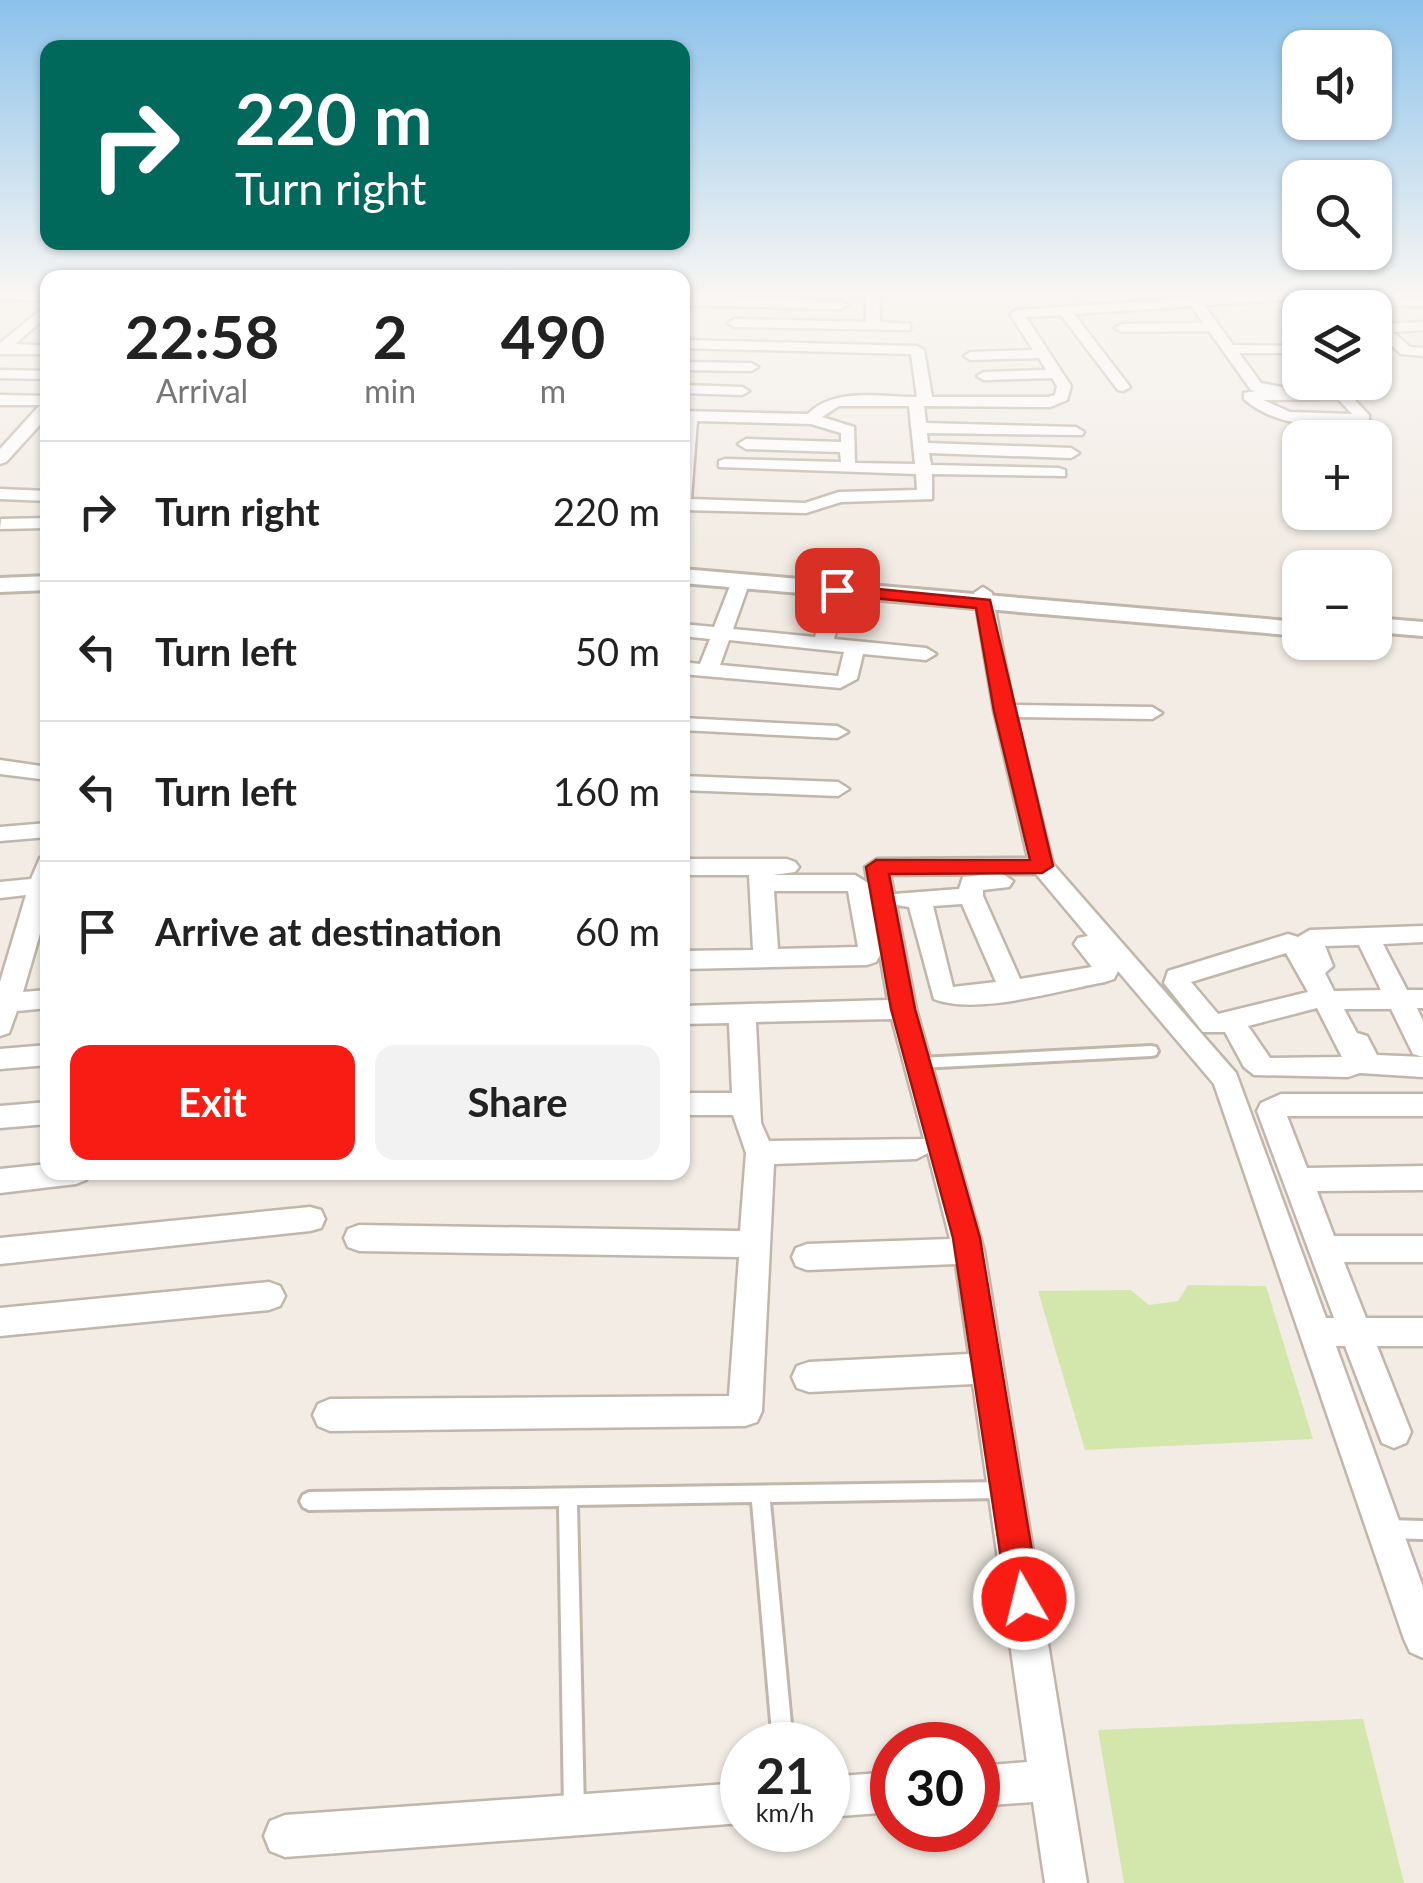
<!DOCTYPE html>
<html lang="en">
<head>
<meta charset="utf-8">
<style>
	body { margin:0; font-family:Lato,sans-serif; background:#f2f2f2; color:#222; height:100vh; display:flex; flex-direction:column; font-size:38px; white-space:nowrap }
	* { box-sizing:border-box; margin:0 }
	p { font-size:32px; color:#767676 }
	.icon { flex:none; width:55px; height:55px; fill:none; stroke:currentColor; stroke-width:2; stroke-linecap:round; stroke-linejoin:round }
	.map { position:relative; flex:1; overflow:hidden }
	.details { position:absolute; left:40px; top:270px; width:650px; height:910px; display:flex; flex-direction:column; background:#fff; border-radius:20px; box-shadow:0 2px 8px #0004 }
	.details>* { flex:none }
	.banner { position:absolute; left:40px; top:40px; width:650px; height:210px; border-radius:20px; box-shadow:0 2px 8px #0004; background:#00695c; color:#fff; overflow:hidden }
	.buttons { position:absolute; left:1282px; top:30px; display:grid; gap:20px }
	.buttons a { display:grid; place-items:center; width:110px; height:110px; border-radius:20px; background:#fff; box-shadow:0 2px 8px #0004; font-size:50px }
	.speed { position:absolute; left:720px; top:1722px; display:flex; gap:20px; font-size:50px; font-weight:700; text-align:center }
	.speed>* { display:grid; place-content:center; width:130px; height:130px; border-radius:50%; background:#fff; box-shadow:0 2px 8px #0004; line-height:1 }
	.speed small { font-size:25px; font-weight:400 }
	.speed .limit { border:15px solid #d22; background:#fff; color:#111 }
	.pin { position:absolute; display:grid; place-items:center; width:85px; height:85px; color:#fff; margin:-42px; border-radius:20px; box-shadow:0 5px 15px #0006 }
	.me { position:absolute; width:110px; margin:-55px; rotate:352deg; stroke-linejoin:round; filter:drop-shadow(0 0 8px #0008) }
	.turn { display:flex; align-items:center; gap:35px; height:210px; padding:0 30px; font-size:45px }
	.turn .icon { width:130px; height:130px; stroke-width:2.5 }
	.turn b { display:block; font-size:70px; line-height:85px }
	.eta { display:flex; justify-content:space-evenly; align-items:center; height:170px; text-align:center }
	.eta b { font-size:60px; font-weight:700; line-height:70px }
	.cta { display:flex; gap:20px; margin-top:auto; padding:20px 30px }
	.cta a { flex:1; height:115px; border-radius:20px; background:#f91c14; color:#fff; font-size:40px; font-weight:700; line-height:115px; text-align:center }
	.cta a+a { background:#f2f2f2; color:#222 }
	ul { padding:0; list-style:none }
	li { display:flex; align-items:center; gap:30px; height:140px; padding:0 30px; border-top:2px solid #e0e0e0 }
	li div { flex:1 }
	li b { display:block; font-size:38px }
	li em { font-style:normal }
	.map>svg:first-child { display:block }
	.green { fill:#d3e7ac }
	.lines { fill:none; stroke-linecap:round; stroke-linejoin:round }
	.service-casing { stroke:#c0b6aa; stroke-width:6 }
	.minor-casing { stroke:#c0b6aa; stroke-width:5 }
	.tertiary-casing { stroke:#c0b6aa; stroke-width:6 }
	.service { fill:#fff; fill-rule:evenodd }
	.minor { fill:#fff; fill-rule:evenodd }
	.tertiary { fill:#fff; fill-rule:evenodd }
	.route { fill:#f91c14; stroke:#a2120d; stroke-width:2.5 }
</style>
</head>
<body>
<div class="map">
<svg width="1423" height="1883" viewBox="0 0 1423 1883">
	<rect width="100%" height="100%" fill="#f2ece4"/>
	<path class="green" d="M1188,1285L1266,1286L1313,1439L1085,1450L1038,1291L1131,1290L1149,1305L1178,1301Z
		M1363,1719L1404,1883H1124L1098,1730Z"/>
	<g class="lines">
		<defs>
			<path id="service" d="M1151,1046L1156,1047L1158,1051L1156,1055L1151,1056L920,1068L915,1067L913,1063L915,1059L920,1058Z
				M1002,1482L1008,1484L1011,1490L1008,1496L1002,1498L770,1502L793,1745H773L752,1502L577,1505L584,1810L581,1817L574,1820L567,1817L564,1810L559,1506L309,1510L303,1507L300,1501L303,1495L309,1492Z
				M1387,1520L1423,1521V1539L1387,1538L1381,1535L1378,1529L1381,1523Z"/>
			<path id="minor" d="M0,292H48V300L0,299Z
				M865,292H879L880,322L910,324V330L735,327L728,323L735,319L866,322Z
				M1289,292H1353L1346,296L1204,305L1233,345L1296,346V352L1291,353H1239L1261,383L1282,387L1284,391L1347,392L1369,415V421C1328,429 1277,428 1244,399V393L1256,391L1251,390L1209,331L1122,332L1115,328L1122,324L1203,323L1192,306L1074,314L1130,387L1123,391L1118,390L1061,315L1026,317L1071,386L1067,400L1050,407L924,406L926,423L1076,427L1084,432L1082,435L927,433L928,443L1071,448L1079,453L1071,458L929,453L931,465L1059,468L1065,470V476L932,474V499L841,502L806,513L682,510V411L808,414C834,387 881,397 917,397L911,354L682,348V340L917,346L924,350L932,397H1048L1055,395L1057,386L1052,378L984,380L977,376L984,372L1046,370L1039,358L971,360L964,356L971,352L1033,350L1010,314L1017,310ZM1338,399L1352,414L1290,412L1263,400ZM839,406H909L915,464L855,463L854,427L822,417ZM697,421L811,424L841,433V442L746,439L738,444L746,449L840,452L841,462L725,459L719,461V467L916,474L917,490L839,492L805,503L691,499Z
				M682,297L841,301L848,305L841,309L682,305Z
				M1423,298V306L1353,305L1360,301Z
				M48,304V315L15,344L48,346V354H0V343Z
				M1375,319L1384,324L1423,322V330L1393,332L1410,347L1423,348V356L1401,354L1375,331Z
				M682,362L751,363L758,367L751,371L682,370Z
				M0,370L48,371V379L0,378Z
				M682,385L742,387L749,391L742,395L682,393Z
				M0,395L48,396V416L6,462L0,464V449L40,405H0Z
				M0,489L48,491V501L0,499Z
				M48,518V528L0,529L1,519Z
				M741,575L750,581L733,629L815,637L828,591L837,585L846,591L834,639L926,648L936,654L926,660L863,654L857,679L840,688L682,674V662L700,664L710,639L682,636V624L714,627L732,581ZM729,640L844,652L838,676L720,665Z
				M983,587L992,593L1013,705L1152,707L1162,713L1152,719L1016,717L1053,864L1236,1073L1326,1318H1334L1257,1111L1261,1103L1281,1094H1423V1116H1287L1307,1168L1423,1166V1190L1317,1191L1334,1236H1423V1262H1344L1366,1318H1423V1346H1377L1411,1432L1406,1443L1394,1448L1382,1443L1345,1346H1336L1423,1587V1658L1410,1652L1404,1639L1214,1084L1118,971L1114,979L1105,982C1060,990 976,1016 934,999L909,907L896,905L916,1009L984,1251L1087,1883H1045L1033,1802L978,1806V1766L1027,1762L973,1384L809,1392L797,1388L792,1377L797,1366L809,1362L969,1354L956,1264L807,1270L796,1266L792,1257L796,1248L807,1244L950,1239L928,1153L916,1159L774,1164L762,1411L757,1422L745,1426L330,1431L318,1426L313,1415L318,1404L330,1399L729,1396L739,1257L359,1251L348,1247L344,1238L348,1229L359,1225L740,1231L746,1153L733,1115H682V1093H732L729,1023L682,1024V1006L888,1000L880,955L876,962L867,965L682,969V951L753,950L749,875H682V859H787L795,862L799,867L795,872L773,875H855L868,883L865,867L877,859L1028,858L994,711L974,593ZM990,874L963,877L959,889L894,894L890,875ZM1003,874H1036L1088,936L1078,938L1074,944L1092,967L1020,979L983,896V890L1009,887L1013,881ZM774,891H848L858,947L778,949ZM962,904L996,982L953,987L933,906ZM892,1019L924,1139L769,1141L761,1123L756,1022Z
				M682,718L837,726L848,732L837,738L682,730Z
				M0,760L48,767V780L0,774Z
				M682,776L838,782L849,789L838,796L682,790Z
				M48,823V837L0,841V827Z
				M48,856V906L23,992L48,990V1008L17,1011L9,1033L0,1036V982L26,895L0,898V882L31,879L40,858Z
				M1423,926V942L1383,944L1407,990H1423V1008H1417L1423,1021V1077L1360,1073L1348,1077L1254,1075L1244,1067L1225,1032H1203L1164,983L1168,971L1288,934L1298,937L1310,930ZM1359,945L1381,990L1334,991L1325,973L1333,966L1325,946ZM1286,953L1308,992L1218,1014L1191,982ZM1317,1008L1342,1057L1270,1058L1248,1026ZM1344,1009H1391L1413,1054L1423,1057L1377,1055L1367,1036L1357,1033Z
				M48,1045V1065L0,1069V1049Z
				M48,1102V1124L0,1128V1106Z
				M48,1164V1172H90L86,1180L76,1184L0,1193V1169Z
				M310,1207L321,1210L325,1219L321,1228L310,1231L0,1264V1238Z
				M269,1282L280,1286L285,1296L280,1306L269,1310L0,1336V1308Z
				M892,1772V1812L828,1817V1777Z
				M742,1783V1823L285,1857L270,1851L264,1836L270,1821L285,1815Z"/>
			<path id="tertiary" d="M682,569L1300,622V636L682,583Z
				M48,576V590L0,592V578Z
				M1375,618L1423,622V636L1375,632Z"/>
		</defs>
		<use href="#service" class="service-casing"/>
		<use href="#minor" class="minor-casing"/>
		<use href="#tertiary" class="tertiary-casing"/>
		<use href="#service" class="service"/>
		<use href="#minor" class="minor"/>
		<use href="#tertiary" class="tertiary"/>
	</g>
	<linearGradient id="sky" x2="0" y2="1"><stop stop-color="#8bc2eb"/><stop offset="0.53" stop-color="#f9f6f3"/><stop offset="1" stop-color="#f9f6f3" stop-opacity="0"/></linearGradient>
	<rect width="1423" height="555" fill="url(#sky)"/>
	<path class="route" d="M837,585L990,600L1053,866L1042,873L889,874L915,1009L980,1238L1040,1599L1035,1611L1024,1616L1012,1611L1007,1599L953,1238L891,1009L866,867L876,860H1030L994,711L976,608L831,594V587Z"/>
</svg>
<div class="buttons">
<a><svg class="icon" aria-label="sound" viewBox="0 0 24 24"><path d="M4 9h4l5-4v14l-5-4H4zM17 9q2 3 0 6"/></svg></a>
<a><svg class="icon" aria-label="search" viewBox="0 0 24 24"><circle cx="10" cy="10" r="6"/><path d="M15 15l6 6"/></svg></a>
<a><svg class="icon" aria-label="layers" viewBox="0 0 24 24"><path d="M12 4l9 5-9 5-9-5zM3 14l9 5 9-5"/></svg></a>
<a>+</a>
<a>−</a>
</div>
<div class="speed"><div>21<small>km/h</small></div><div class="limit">30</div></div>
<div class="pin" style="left:837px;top:590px;background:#d93025"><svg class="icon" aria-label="arrive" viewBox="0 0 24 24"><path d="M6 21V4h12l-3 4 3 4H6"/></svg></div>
<svg class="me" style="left:1024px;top:1599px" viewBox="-20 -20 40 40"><circle r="17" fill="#f91c14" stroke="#fff" stroke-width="3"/><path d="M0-11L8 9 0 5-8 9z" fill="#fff"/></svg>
<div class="banner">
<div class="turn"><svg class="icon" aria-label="right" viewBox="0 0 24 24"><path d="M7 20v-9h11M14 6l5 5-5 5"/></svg><div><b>220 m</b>Turn right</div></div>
</div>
<section class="details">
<div class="eta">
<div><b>22:58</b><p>Arrival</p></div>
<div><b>2</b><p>min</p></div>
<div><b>490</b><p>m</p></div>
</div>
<ul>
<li><svg class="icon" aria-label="right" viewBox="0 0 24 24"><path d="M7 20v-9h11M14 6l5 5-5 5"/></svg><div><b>Turn right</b></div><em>220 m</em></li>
<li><svg class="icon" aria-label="left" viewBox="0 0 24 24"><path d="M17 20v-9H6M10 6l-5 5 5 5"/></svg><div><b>Turn left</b></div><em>50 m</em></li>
<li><svg class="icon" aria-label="left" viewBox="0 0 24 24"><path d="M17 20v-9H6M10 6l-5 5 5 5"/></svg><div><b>Turn left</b></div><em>160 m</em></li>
<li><svg class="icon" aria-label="arrive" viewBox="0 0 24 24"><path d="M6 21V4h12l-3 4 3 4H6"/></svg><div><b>Arrive at destination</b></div><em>60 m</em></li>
</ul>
<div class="cta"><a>Exit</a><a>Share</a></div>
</section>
</div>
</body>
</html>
